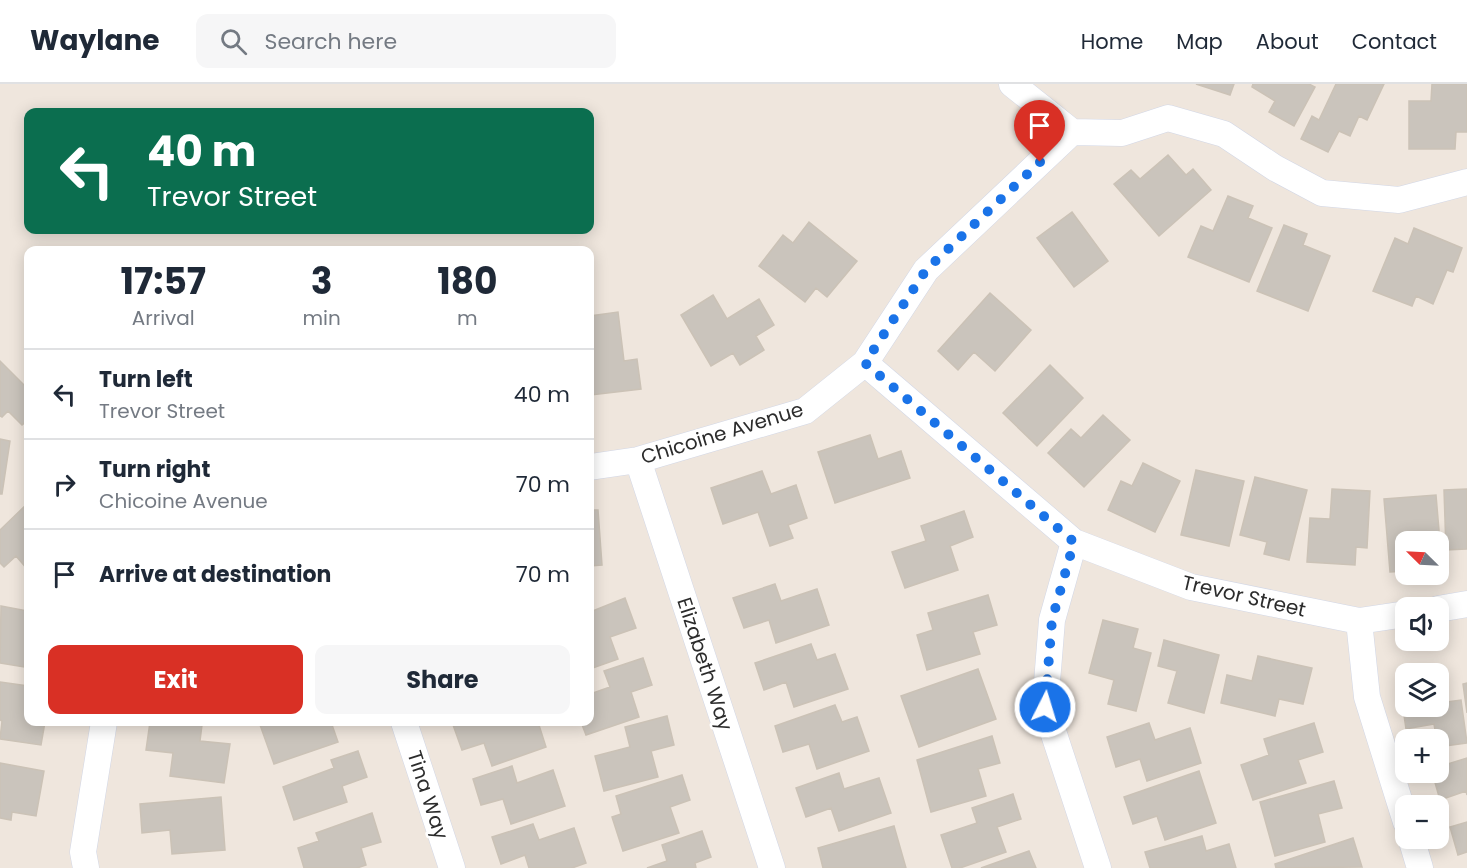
<!DOCTYPE html>
<html lang="en">
<head>
<meta charset="utf-8">
<style>
	body { margin:0; font-family:Poppins,sans-serif; background:#f6f6f7; color:#1f2937; height:100vh; display:flex; flex-direction:column; font-size:22px; white-space:nowrap }
	* { box-sizing:border-box; margin:0 }
	p { font-size:20px; color:#747a83 }
	.icon { flex:none; width:33px; height:33px; fill:none; stroke:currentColor; stroke-width:2; stroke-linecap:round; stroke-linejoin:round }
	.map { position:relative; flex:1; overflow:hidden }
	.details { position:absolute; left:24px; top:162px; width:570px; height:480px; display:flex; flex-direction:column; background:#fff; border-radius:12px; box-shadow:0 3px 15px #0003 }
	.details>* { flex:none }
	.top-card { position:absolute; left:24px; top:24px; width:570px; height:126px; border-radius:12px; box-shadow:0 3px 15px #0003; background:#0b6e4f; color:#fff; overflow:hidden }
	.needle { width:39px; rotate:294deg }
	.tools { position:absolute; left:1395px; top:447px; display:grid; gap:12px }
	.tools a { display:grid; place-items:center; width:54px; height:54px; border-radius:12px; background:#fff; box-shadow:0 3px 15px #0003; font-size:30px }
	.pin { position:absolute; display:grid; place-items:center; width:51px; height:51px; color:#fff; margin:-62px -26px; border-radius:50% 50% 50% 0; rotate:-45deg; box-shadow:0 0 6px #0007 }
	.pin .icon { rotate:45deg }
	.me { position:absolute; width:66px; margin:-33px; rotate:5deg; stroke-linejoin:round; filter:drop-shadow(0 0 4px #0008) }
	.turn { display:flex; align-items:center; gap:21px; height:126px; padding:0 24px; font-size:27px }
	.turn .icon { width:78px; height:78px; stroke-width:2.5 }
	.turn b { display:block; font-size:42px; line-height:51px }
	.eta { display:flex; justify-content:space-evenly; align-items:center; height:102px; text-align:center }
	.eta b { font-size:36px; font-weight:700; line-height:42px }
	.cta { display:flex; gap:12px; margin-top:auto; padding:12px 24px }
	.cta a { flex:1; height:69px; border-radius:12px; background:#d93025; color:#fff; font-size:24px; font-weight:700; line-height:69px; text-align:center }
	.cta a+a { background:#f6f6f7; color:#1f2937 }
	ul { padding:0; list-style:none }
	li { display:flex; align-items:center; gap:18px; height:90px; padding:0 24px; border-top:2px solid #e0e1e3 }
	li div { flex:1 }
	li b { display:block; font-size:22px }
	li em { font-style:normal }
	header { display:flex; align-items:center; gap:36px; box-sizing:border-box; height:84px; padding:0 30px; background:#fff; border-bottom:2px solid #e0e1e3 }
	header strong { font-size:28px }
	nav { display:flex; gap:33px; margin-inline-start:auto; font-size:21px }
	.search { width:420px; height:54px; background:#f6f6f7; display:flex; align-items:center; gap:15px; box-sizing:border-box; padding:0 21px; border-radius:12px; color:#747a83; font-size:22px }
	.map>svg:first-child { display:block }
	.building { fill:#cac4bc; stroke:#cbc2b6; stroke-width:1.5 }
	.lines { fill:none; stroke-linecap:round; stroke-linejoin:round }
	.street-casing { stroke:#d2d7e6; stroke-width:27 }
	.street { stroke:#fff; stroke-width:26 }
	.route { stroke:#1a73e8; stroke-width:10; stroke-dasharray:0 18 }
	.labels { text-anchor:middle; stroke-width:5; stroke-linejoin:round; paint-order:stroke }
	.street-label { font-size:20px; fill:#2c2c2c; stroke:#fff }
</style>
</head>
<body>
<header>
<strong>Waylane</strong>
<div class="search"><svg class="icon" aria-label="search" viewBox="0 0 24 24"><circle cx="10" cy="10" r="6"/><path d="M15 15l6 6"/></svg>Search here</div>
<nav><a>Home</a><a>Map</a><a>About</a><a>Contact</a></nav>
</header>
<div class="map">
<svg width="1467" height="784" viewBox="0 0 1467 784">
	<rect width="100%" height="100%" fill="#efe6dd"/>
	<path class="building" d="M1196,0H1234L1230,11Z
		M1253,0H1309L1315,3L1294,42L1269,28L1275,17L1252,3Z
		M1336,0H1384L1367,36L1359,32L1350,52L1339,47L1328,68L1301,55L1312,32L1319,36Z
		M1432,0H1467V48H1456L1455,65H1409V17H1431Z
		M1168,71L1186,91L1193,85L1211,106L1159,152L1114,100L1131,86L1140,95Z
		M1228,112L1253,122L1248,134L1272,144L1249,198L1188,173L1201,142L1213,147Z
		M1072,128L1108,177L1074,203L1037,154Z
		M809,138L857,177L827,213L816,204L805,218L759,182L783,151L793,159Z
		M1284,141L1307,150L1303,161L1330,172L1308,227L1257,207Z
		M1414,144L1462,164L1453,188L1447,186L1433,220L1416,212L1412,222L1373,207L1395,154L1408,160Z
		M990,209L1031,246L995,287L974,268L958,286L938,267Z
		M713,211L727,235L759,215L774,241L756,252L764,266L740,281L733,269L711,282L681,231Z
		M618,228L624,277L637,275L641,305L591,311L590,232Z
		M0,277L24,301L28,297V336L22,341L8,327L2,333L0,332Z
		M1050,281L1083,314L1037,362L1003,329Z
		M1103,331L1130,356L1084,403L1048,369L1071,345L1081,354Z
		M870,351L878,375L901,367L910,394L835,419L818,368Z
		M0,355L10,357L2,410H0Z
		M1143,379L1180,397L1155,448L1108,426L1121,397L1132,402Z
		M1196,386L1244,397L1229,462L1181,451Z
		M762,387L771,410L796,401L807,434L788,441L793,454L770,462L758,428L723,440L711,404Z
		M1255,393L1307,406L1289,476L1264,470L1267,458L1240,451Z
		M1332,405L1370,407L1367,464L1356,463L1355,481L1307,478L1310,434L1330,435Z
		M1467,405V465L1446,466L1444,406Z
		M1436,411L1441,470H1438V458H1406V487L1390,488L1384,415Z
		M28,419V486L16,472L4,483L0,479V446Z
		M590,426H598L602,481L590,482Z
		M964,427L973,453L950,462L958,486L905,504L892,468L926,457L921,442Z
		M775,500L781,517L817,505L829,541L776,559L769,536L744,544L733,514Z
		M988,511L997,541L973,548L980,570L927,586L917,551L933,546L928,529Z
		M625,514L636,544L610,553L618,575L590,585V528Z
		M1,522L28,527V559L24,583L0,579Z
		M1103,536L1138,545L1133,564L1151,569L1136,627L1108,620L1114,596L1089,589Z
		M1164,556L1219,571L1204,629L1168,619L1177,587L1158,582Z
		M811,560L817,576L835,570L848,605L794,623L786,598L764,606L755,579Z
		M1258,572L1312,584L1303,620L1279,615L1275,632L1221,619L1227,591L1252,597Z
		M643,574L652,601L631,608L639,633L586,651L581,638H590V610L610,603L604,587Z
		M1434,584L1435,590H1406V622H1438V617L1439,619L1461,616L1467,659L1438,663L1434,640L1406,645L1398,590Z
		M978,585L996,635L919,663L901,612Z
		M0,598L28,602L26,626H28V638H45L41,661L0,655L2,637L0,636Z
		M1467,599V629L1463,600Z
		M835,621L842,638L857,633L869,667L817,685L809,660L783,668L775,642Z
		M667,632L674,661L651,667L658,693L604,707L595,672L630,663L625,643Z
		M150,638H174L202,641L200,657L230,660L224,699L170,692L173,669L146,666Z
		M259,638H331L338,658L274,680Z
		M452,638H498L499,641L510,638H538L546,663L492,682L484,659L462,666Z
		M1149,639L1155,656L1190,644L1201,679L1147,697L1140,675L1116,683L1107,653Z
		M1314,639L1323,668L1298,676L1306,699L1253,716L1241,681L1269,671L1264,655Z
		M992,652L1000,679L978,685L986,712L931,728L917,676Z
		M358,667L367,693L342,702L347,718L294,736L283,703L334,684L331,676Z
		M1467,674V711L1466,707L1440,716L1432,688H1438V683Z
		M0,679L44,687L36,732L12,728L11,736L0,734Z
		M512,682L517,699L553,686L565,722L511,740L503,715L481,721L473,695Z
		M1199,687L1216,739L1165,756L1157,732L1133,740L1124,713Z
		M839,689L844,705L879,694L891,729L839,747L831,724L806,733L796,704Z
		M682,691L690,716L670,723L679,749L623,767L612,733L621,730L616,712Z
		M1334,697L1342,724L1318,730L1325,758L1275,772L1260,718Z
		M1013,710L1021,735L997,743L1006,768L960,784H952L941,751L977,739L972,724Z
		M221,713L225,766L172,770L170,746L142,749L140,720Z
		M372,729L381,758L361,764L366,781L357,784H304L298,764L319,757L316,749Z
		M1467,738V768L1458,771L1450,743Z
		M533,740L539,756L574,744L586,779L572,784H529L525,771L501,780L492,753Z
		M894,742L906,784H823L818,764Z
		M702,747L711,773L695,779L696,784H647L667,777L662,761Z
		M1202,752L1206,767L1229,760L1236,784H1150L1145,768Z
		M1353,754L1362,783L1276,784L1275,780Z
		M1029,767L1036,784H981Z"/>
	<g class="lines">
		<defs>
			<path id="street" d="M1012,0L1072,48
				M865,279L1074,458L1191,503L1359,537L1406,530
				M638,376L772,784
				M590,383L638,376L805,327L865,279L926,186L1072,48L1122,49L1168,34L1224,50L1275,84L1322,109L1399,116L1467,98
				M1074,458L1052,536L1045,623L1098,784
				M1438,525L1467,520
				M1359,537L1367,613L1406,738
				M404,638L452,784
				M1411,754L1420,784
				M86,784L83,768L104,638"/>
		</defs>
		<use href="#street" class="street-casing"/>
		<use href="#street" class="street"/>
	</g>
	<g class="lines">
		<path class="route" d="M1040,78L926,186L865,279L1074,458L1052,536L1045,623"/>
	</g>
	<g class="labels">
		<g class="street-label">
			<text transform="translate(722 349) rotate(-17)" y="7">Chicoine Avenue</text>
			<text transform="translate(1244 512) rotate(13)" y="7">Trevor Street</text>
			<text transform="translate(705 580) rotate(72)" y="7">Elizabeth Way</text>
			<text transform="translate(428 711) rotate(72)" y="7">Tina Way</text>
		</g>
	</g>
</svg>
<div class="tools">
<a><svg class="needle" viewBox="-14 -14 28 28"><path d="M0-13l5 13h-10z" fill="#e53935"/><path d="M0 13l5-13h-10z" fill="#747a83"/></svg></a>
<a><svg class="icon" aria-label="sound" viewBox="0 0 24 24"><path d="M4 9h4l5-4v14l-5-4H4zM17 9q2 3 0 6"/></svg></a>
<a><svg class="icon" aria-label="layers" viewBox="0 0 24 24"><path d="M12 4l9 5-9 5-9-5zM3 14l9 5 9-5"/></svg></a>
<a>+</a>
<a>−</a>
</div>
<div class="pin" style="left:1040px;top:78px;background:#d93025"><svg class="icon" aria-label="arrive" viewBox="0 0 24 24"><path d="M6 21V4h12l-3 4 3 4H6"/></svg></div>
<svg class="me" style="left:1045px;top:623px" viewBox="-20 -20 40 40"><circle r="17" fill="#1a73e8" stroke="#fff" stroke-width="3"/><path d="M0-11L8 9 0 5-8 9z" fill="#fff"/></svg>
<div class="top-card">
<div class="turn"><svg class="icon" aria-label="left" viewBox="0 0 24 24"><path d="M17 20v-9H6M10 6l-5 5 5 5"/></svg><div><b>40 m</b>Trevor Street</div></div>
</div>
<section class="details">
<div class="eta">
<div><b>17:57</b><p>Arrival</p></div>
<div><b>3</b><p>min</p></div>
<div><b>180</b><p>m</p></div>
</div>
<ul>
<li><svg class="icon" aria-label="left" viewBox="0 0 24 24"><path d="M17 20v-9H6M10 6l-5 5 5 5"/></svg><div><b>Turn left</b><p>Trevor Street</p></div><em>40 m</em></li>
<li><svg class="icon" aria-label="right" viewBox="0 0 24 24"><path d="M7 20v-9h11M14 6l5 5-5 5"/></svg><div><b>Turn right</b><p>Chicoine Avenue</p></div><em>70 m</em></li>
<li><svg class="icon" aria-label="arrive" viewBox="0 0 24 24"><path d="M6 21V4h12l-3 4 3 4H6"/></svg><div><b>Arrive at destination</b></div><em>70 m</em></li>
</ul>
<div class="cta"><a>Exit</a><a>Share</a></div>
</section>
</div>
</body>
</html>
